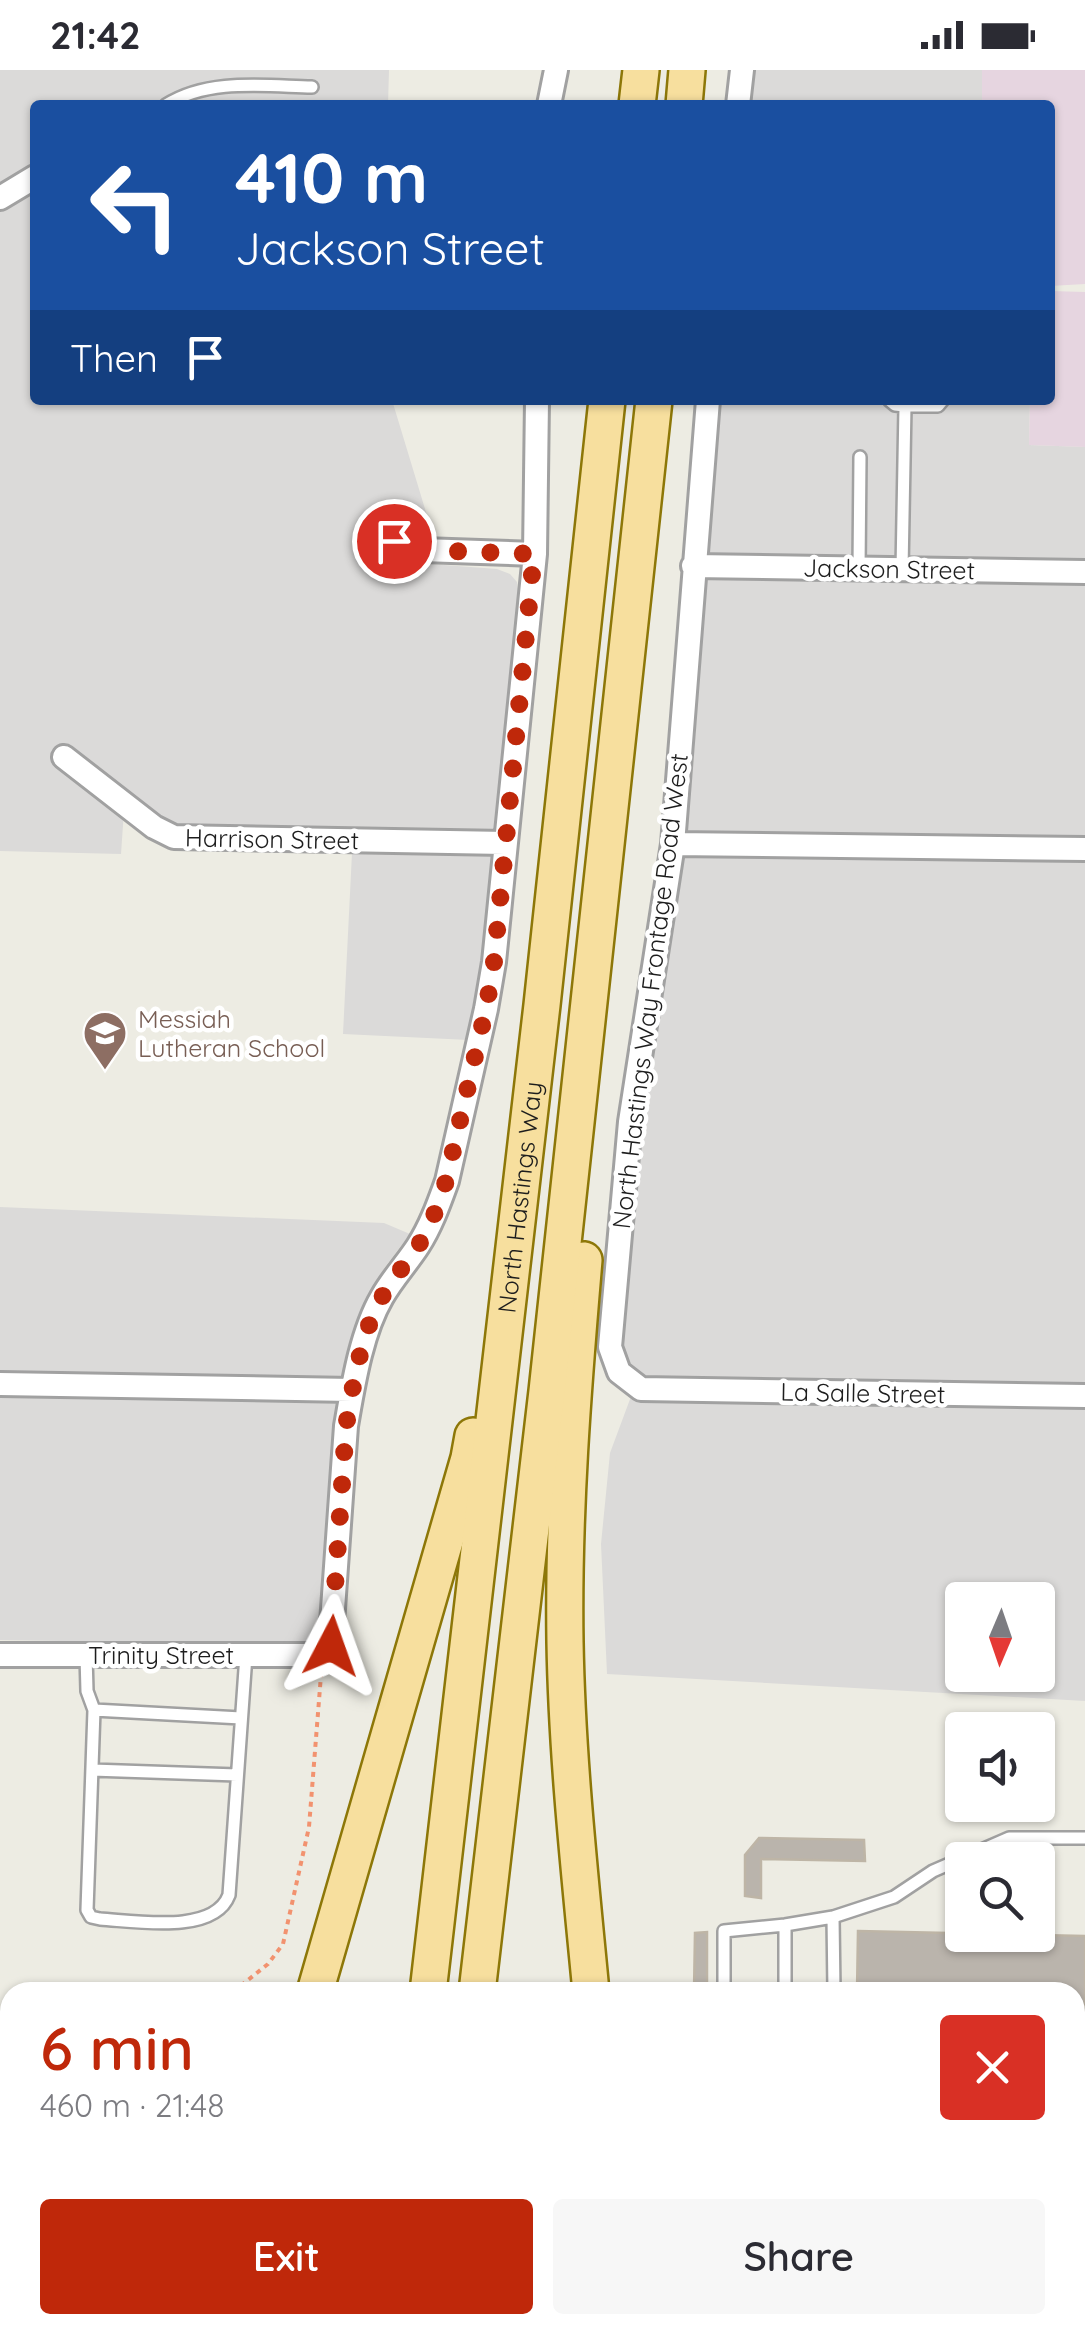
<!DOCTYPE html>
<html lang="en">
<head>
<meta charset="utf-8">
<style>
	body { margin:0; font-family:Quicksand,sans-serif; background:#f7f7f7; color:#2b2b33; height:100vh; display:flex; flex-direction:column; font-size:38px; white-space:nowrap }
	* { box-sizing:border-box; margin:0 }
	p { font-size:32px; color:#7c7c81 }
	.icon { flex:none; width:55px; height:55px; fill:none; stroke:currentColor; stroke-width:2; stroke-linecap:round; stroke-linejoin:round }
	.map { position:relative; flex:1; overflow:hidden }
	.details { position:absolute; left:0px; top:1912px; width:1085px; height:352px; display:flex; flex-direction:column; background:#fff; border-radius:30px 30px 0 0; box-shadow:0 2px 8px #0004 }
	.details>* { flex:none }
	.hud { position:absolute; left:30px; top:30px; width:1025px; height:305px; border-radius:10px; box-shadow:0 2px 8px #0004; background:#1a4fa0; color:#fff; overflow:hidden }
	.needle { width:65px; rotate:182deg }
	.fabs { position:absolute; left:945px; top:1512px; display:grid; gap:20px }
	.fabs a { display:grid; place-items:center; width:110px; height:110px; border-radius:10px; background:#fff; box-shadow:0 2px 8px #0004; font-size:50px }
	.pin { position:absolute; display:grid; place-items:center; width:85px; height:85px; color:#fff; margin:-42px; border:5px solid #fff; border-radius:50%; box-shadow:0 2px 10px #0007 }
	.me { position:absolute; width:110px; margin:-55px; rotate:4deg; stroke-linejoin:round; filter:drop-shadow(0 0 8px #0008) }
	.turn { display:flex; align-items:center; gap:35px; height:210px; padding:0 40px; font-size:45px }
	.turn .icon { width:130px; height:130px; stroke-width:2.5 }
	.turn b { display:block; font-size:70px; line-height:85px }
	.then { display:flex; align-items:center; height:95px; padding:0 40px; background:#0003; gap:20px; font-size:38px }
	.round { display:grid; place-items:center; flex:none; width:105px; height:105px; border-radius:10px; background:#f7f7f7 }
	.head { display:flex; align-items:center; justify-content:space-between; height:170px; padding:0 40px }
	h1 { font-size:60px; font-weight:600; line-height:75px; color:#bf280a }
	.cta { display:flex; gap:20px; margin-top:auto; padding:20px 40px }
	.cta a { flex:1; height:115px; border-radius:10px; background:#bf280a; color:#fff; font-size:40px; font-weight:600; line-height:115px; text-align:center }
	.cta a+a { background:#f7f7f7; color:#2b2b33 }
	.status { display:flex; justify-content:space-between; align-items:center; height:70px; padding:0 50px; background:#fff; direction:ltr }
	.status svg { height:28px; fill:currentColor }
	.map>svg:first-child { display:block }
	.residential { fill:#dbdad9; fill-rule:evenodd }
	.industrial { fill:#e6d5e0 }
	.building { fill:#bab4ac; stroke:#beb5a6; stroke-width:2.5 }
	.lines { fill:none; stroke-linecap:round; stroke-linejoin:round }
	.lane-casing { stroke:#a1a1a1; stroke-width:16 }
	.street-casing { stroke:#a1a1a1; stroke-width:28 }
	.primary-casing { stroke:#8d7708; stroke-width:40 }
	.path { stroke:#f2926f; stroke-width:4; stroke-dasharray:5 5; stroke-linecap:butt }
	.lane { stroke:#fff; stroke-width:11 }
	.street { stroke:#fff; stroke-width:22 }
	.primary { stroke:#f7df9e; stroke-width:35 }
	.route { stroke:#bf280a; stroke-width:18; stroke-dasharray:0 32.4 }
	.labels { text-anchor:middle; stroke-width:9; stroke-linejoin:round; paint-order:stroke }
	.street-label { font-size:25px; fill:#1d1d1d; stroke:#fff }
	.education-label { font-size:25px; fill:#785e54; stroke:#fff; text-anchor:start }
</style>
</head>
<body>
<div class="status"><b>21:42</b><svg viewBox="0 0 49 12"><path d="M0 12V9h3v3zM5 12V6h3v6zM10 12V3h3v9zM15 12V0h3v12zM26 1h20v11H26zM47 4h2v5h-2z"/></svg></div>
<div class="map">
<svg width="1085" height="2264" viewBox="0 0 1085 2264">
	<rect width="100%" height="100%" fill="#edece3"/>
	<path class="residential" d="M0,0H389L388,35H35V330H392L432,462L431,494L497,499L510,504L517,512L519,526L487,869L469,970L343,964L353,763L186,757L167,751L125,726L121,784L0,781Z
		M750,0H982V35H746Z
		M718,330H1030L1029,375L1085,377V1631L607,1604L601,1474L610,1383L639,1305L628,1294L623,1281L624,1264L640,1086L654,973L681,806L693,698ZM962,1530H1038V1605H962Z
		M0,1137L384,1153L410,1164L385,1197L366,1230L345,1288L335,1362L320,1564L312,1573L296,1575L0,1570Z
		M10,2255H132L133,2264H0Z"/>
	<path class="industrial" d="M982,0H1085V214L1050,216V35H982Z
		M1050,221L1085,222V377L1029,375L1030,330H1050Z"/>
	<path class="building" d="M759,1768L864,1770L865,1791L761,1789V1828L745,1826V1785Z
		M858,1861L1085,1866V1995L1075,1994V1922H857Z
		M707,1862V1922H694L695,1863Z"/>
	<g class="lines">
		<defs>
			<path id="lane" d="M166,35C208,8 265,16 312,17
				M889,330L895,335L905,336L902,500
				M905,336H938L943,330
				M859,499L860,387
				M86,1585L87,1621L94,1640L87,1840L91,1847L100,1849C135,1851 214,1865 229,1825L246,1585
				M94,1640L241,1648
				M92,1700L237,1705
				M833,1847L834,1922
				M724,1922V1861L785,1855L833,1847L894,1827L933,1801L1009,1768H1085
				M785,1922V1855"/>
			<path id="street" d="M549,35L556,0
				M738,35L742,0
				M0,128L35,107
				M708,330L673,774L630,1052L610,1277L619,1302L641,1319L1085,1326
				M394,471L422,480L535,484
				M693,496L1085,502
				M64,687L154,757L174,767L505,773
				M673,774L1085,779
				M0,1314L352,1320
				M0,1585H322L330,1581L346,1356C353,1316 361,1263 382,1227C392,1209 407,1193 418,1176C431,1156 439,1133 447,1111L486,939L494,892L535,484L537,330
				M2,2264L5,2207"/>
			<g id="primary">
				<path d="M637,35L641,0"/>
				<path d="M684,35L687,0"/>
				<path d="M584,1190C573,1317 563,1444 565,1572C567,1689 580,1806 591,1922"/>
				<path d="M315,1922L469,1388L473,1366"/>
				<path id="s1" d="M428,1922L542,935L607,330"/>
				<path d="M477,1922L547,1321L654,330"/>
				<path d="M0,2109L10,2110"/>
				<path d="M0,2147L10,2148"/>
				<path d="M1075,2174H1085"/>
				<path d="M1075,2221H1085"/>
				<path d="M269,2255L270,2264"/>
				<path d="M396,2264L397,2255"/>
				<path d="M443,2264L444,2255"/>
				<path d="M599,2264L602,2255"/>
				<path d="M643,2264L655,2255"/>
			</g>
		</defs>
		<use href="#lane" class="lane-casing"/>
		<use href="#street" class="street-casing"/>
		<use href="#primary" class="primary-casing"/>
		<path class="path" d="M233,1922L268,1894L283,1874L309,1757L321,1605"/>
		<use href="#lane" class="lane"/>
		<use href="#street" class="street"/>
		<use href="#primary" class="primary"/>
	</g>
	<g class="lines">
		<path class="route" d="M331,1576L346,1356C353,1316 361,1263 382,1227C392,1209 407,1193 418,1176C431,1156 439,1133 446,1111L486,939L494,892L534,484L422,480L394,471"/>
	</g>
	<defs>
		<symbol id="school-pin" viewBox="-11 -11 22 30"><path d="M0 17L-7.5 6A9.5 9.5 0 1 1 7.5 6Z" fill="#8d6e63" stroke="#fff"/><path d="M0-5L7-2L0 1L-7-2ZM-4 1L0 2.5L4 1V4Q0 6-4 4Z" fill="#fff"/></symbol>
	</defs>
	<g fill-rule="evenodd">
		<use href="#school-pin" x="80" y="938" width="50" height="68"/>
	</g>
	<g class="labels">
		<g class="street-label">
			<text transform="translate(889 499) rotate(1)" y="9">Jackson Street</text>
			<text transform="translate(272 769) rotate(1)" y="9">Harrison Street</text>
			<text transform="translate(650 921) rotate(-83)" y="9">North Hastings Way Frontage Road West</text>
			<text dy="9" stroke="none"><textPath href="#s1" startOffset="800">North Hastings Way</textPath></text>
			<text transform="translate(863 1323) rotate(1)" y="9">La Salle Street</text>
			<text x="161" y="1594">Trinity Street</text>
		</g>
		<g class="education-label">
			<text x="138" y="958">Messiah<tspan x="138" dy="29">Lutheran School</tspan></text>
		</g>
	</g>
</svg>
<div class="fabs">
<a><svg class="needle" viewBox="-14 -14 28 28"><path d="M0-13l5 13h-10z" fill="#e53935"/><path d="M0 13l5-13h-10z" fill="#7c7c81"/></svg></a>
<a><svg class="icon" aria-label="sound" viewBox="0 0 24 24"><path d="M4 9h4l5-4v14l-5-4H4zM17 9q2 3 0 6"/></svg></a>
<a><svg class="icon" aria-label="search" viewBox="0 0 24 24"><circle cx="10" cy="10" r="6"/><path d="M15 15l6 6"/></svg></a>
</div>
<div class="pin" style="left:394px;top:471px;background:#d93025"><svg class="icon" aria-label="arrive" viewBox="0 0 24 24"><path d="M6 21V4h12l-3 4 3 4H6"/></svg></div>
<svg class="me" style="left:331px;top:1576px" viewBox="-20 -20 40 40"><path d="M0-17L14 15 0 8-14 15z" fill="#bf280a" stroke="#fff" stroke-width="4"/></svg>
<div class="hud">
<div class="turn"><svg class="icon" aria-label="left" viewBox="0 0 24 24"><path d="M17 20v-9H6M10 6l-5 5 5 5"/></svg><div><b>410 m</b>Jackson Street</div></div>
<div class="then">Then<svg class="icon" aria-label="arrive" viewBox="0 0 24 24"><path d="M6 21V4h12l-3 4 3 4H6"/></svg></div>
</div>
<section class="details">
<div class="head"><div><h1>6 min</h1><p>460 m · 21:48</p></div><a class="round" style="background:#d93025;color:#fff"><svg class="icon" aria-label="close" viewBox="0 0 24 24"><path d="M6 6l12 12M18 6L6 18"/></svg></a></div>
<div class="cta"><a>Exit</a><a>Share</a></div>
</section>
</div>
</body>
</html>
